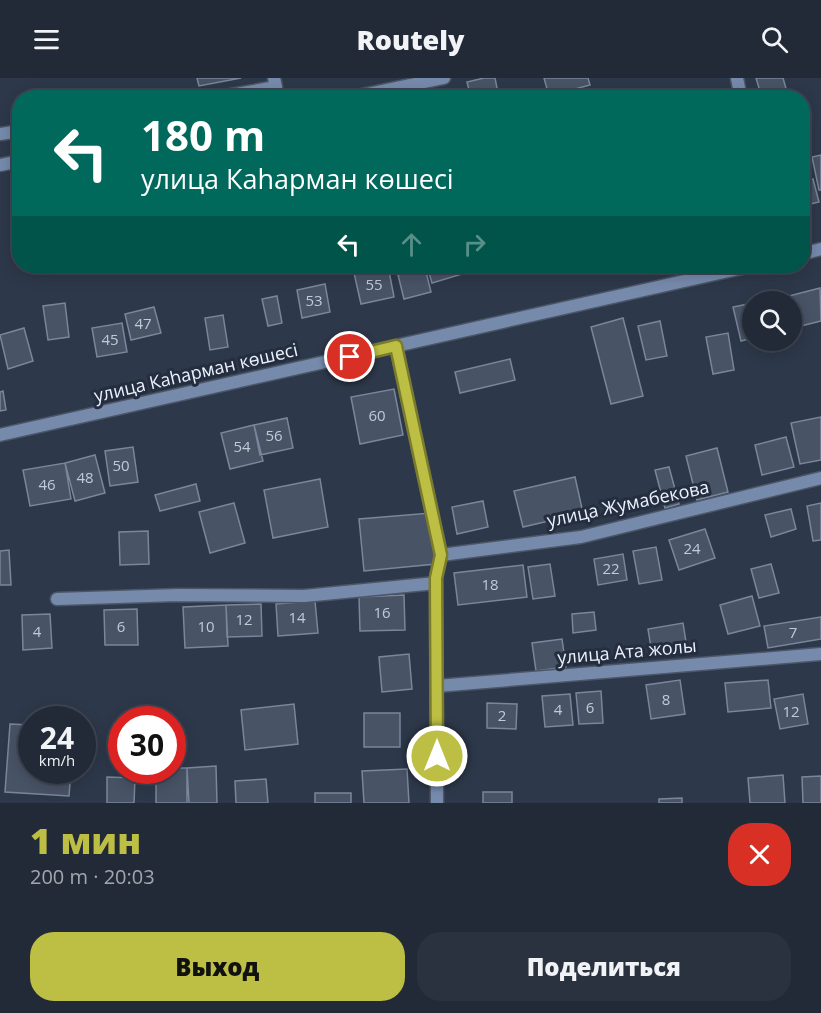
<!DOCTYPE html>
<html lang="ru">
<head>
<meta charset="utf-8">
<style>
	body { margin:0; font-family:"Open Sans",sans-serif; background:#2a3240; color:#f1f3f6; height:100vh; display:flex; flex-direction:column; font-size:22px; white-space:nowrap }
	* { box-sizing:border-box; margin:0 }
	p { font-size:20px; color:#a2a7ae }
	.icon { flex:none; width:33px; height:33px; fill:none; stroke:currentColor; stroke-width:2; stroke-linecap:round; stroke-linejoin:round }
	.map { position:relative; height:725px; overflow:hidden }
	.drawer { display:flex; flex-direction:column; background:#222a38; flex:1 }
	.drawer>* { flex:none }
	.hud { position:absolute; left:12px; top:12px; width:798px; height:183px; border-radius:24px; box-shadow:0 3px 15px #0003,0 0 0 2px #3f4653; background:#00695c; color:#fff; overflow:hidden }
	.controls { position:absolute; left:742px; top:213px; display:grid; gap:12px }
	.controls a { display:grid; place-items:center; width:60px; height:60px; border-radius:50%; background:#222a38; box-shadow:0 3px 15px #0003,0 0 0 2px #3f4653; font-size:30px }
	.speed { position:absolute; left:18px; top:628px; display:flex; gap:12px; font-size:30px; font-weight:700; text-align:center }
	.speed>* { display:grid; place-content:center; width:78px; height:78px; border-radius:50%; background:#222a38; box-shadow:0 3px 15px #0003,0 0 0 2px #3f4653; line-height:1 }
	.speed small { font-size:15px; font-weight:400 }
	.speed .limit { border:9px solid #d22; background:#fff; color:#111 }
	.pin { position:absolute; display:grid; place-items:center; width:51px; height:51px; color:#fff; margin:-26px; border:3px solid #fff; border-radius:50%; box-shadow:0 2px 6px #0007 }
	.me { position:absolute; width:66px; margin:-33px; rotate:0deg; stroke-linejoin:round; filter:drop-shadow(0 0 4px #0008) }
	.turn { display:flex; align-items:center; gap:21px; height:126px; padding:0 30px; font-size:27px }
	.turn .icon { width:78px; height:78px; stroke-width:2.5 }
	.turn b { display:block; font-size:42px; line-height:51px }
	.lanes { display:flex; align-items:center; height:57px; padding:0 30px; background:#0003; justify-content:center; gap:30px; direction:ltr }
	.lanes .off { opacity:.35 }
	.round { display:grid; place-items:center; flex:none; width:63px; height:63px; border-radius:24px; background:#2a3240 }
	.head { display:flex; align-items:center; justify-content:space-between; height:102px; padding:0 30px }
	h1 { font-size:36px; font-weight:800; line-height:45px; color:#bcbf44 }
	.primary-button { display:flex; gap:12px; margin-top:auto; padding:12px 30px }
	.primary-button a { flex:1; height:69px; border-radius:24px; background:#bcbf44; color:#111; font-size:24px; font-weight:800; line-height:69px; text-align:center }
	.primary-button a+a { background:#2a3240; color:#f1f3f6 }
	header { display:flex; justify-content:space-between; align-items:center; height:78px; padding:0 30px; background:#222a38; font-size:27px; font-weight:800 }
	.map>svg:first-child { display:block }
	.building { fill:#485366; stroke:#7a869b; stroke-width:1.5 }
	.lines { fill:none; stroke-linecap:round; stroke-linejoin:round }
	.street-casing { stroke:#4b5667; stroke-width:15 }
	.street { stroke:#768aac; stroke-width:12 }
	.route-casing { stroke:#7a7c2c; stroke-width:15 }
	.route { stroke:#bcbf44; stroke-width:10 }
	.labels { text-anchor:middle; stroke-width:6; stroke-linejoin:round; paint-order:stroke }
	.number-label { font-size:15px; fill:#c2cad8 }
	.street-label { font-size:18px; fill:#ebf2fe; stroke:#242e3f }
</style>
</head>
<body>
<header><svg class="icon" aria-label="menu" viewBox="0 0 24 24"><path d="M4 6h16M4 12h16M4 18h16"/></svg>Routely<svg class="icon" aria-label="search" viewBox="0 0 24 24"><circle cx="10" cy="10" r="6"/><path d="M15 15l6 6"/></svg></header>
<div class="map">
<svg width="821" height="725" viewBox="0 0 821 725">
	<rect width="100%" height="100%" fill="#2d384a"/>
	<path class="building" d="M197,0H241L199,8Z
		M484,0H495L499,20H471L467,4Z
		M544,0H588L590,7L549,18Z
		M756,0H783L787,14L762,20Z
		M821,77V112H819L812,79Z
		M813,101L819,124L802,128V103Z
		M388,188L394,219L361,226L354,195Z
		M427,188H460L462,196L432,205Z
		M506,188H536V190L508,196Z
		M425,190L431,214L404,221L398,197Z
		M325,206L330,234L302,240L297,212Z
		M820,210L821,243L793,250L792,224H786L785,219Z
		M277,218L282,245L268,248L262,221Z
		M65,225L69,259L48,262L43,228Z
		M753,225V260L741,263L733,229Z
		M154,229L161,255L131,262L125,236Z
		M223,237L228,269L210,272L205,240Z
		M623,240L643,318L611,326L591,249Z
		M660,243L667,278L646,282L638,248Z
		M122,245L127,274L97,279L92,250Z
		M24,250L33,283L8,291L0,257Z
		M728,255L734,292L713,296L706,259Z
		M510,281L515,302L460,315L455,294Z
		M394,311L403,357L360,366L351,319Z
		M3,313L6,332L0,333V314Z
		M821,339V382L800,386L791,345Z
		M287,340L293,370L260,377L254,347Z
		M254,347L263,383L230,391L221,355Z
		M786,359L794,389L762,397L755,367Z
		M133,369L138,404L110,408L105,373Z
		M717,370L728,414L697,422L686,378Z
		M95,377L105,415L75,423L65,385Z
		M65,385L71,421L30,428L23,392Z
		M669,389L679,426L665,430L655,392Z
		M575,399L583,435L523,449L514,413Z
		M320,401L328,449L273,460L264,412Z
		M196,406L200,423L160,433L155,417Z
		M483,423L488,449L457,456L452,429Z
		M234,425L245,465L210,475L199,434Z
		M821,425V462L813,463L807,428Z
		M791,431L796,451L771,459L765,437Z
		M431,435L436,486L364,493L359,441Z
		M705,451L715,480L679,492L669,462Z
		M148,453L149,486L120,487L119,454Z
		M656,469L662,502L639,506L633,473Z
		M9,472L11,507H0V473Z
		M623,476L627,502L598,507L594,481Z
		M550,486L555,518L533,521L528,489Z
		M771,486L779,515L759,520L751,491Z
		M523,487L527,519L458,527L454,495Z
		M404,517L405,552L360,553L359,519Z
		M752,518L760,548L728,556L720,527Z
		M315,523L318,555L278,558L276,526Z
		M261,526L262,558L227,559L226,527Z
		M226,527L228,568L185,570L183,529Z
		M137,531L138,567H105L104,532Z
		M594,534L596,552L573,555L572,536Z
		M50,536L52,570L23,572L22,537Z
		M821,539V561L768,570L764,548Z
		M683,545L687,570L652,576L648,551Z
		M562,561L566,589L536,593L532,565Z
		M409,576L412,611L382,614L379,579Z
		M680,602L685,636L651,641L646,607Z
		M768,602L771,630L728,634L725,605Z
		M601,613L603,645L579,646L576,615Z
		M570,616L573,647L545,649L542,618Z
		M803,616L808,646L780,651L774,621Z
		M487,625L517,626L516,651L487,650Z
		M294,626L298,666L245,672L241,632Z
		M364,635H400V669H364Z
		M10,646L32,647V693H71L69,718L5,714Z
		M216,688L217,725H189L187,690Z
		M172,690H187V725H156V693H172Z
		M407,691L409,725H364L362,693Z
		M783,697L785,725H750L748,700Z
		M821,698V725H803L802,699Z
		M107,699L135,700L134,725H107Z
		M266,701L268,725H236L235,703Z
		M483,714H512V725H483Z
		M315,715H351V725H315Z
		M682,720V725H659V721Z"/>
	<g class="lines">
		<defs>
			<path id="street" d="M737,0L741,20
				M214,20L276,9L274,0
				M348,20L444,0
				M0,56L20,53
				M0,87L20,83
				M802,176L821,171
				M396,268L441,477L436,500L437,725
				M0,357L751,188
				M441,477L581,459L821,400
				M57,521L178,517L304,518L436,505
				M437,608L821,576"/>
		</defs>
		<use href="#street" class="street-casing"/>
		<use href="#street" class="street"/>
	</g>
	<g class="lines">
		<defs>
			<path id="route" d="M350,279L396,268L441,477L436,500L437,678"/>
		</defs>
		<use href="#route" class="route-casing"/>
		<use href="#route" class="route"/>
	</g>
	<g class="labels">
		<g class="number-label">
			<text x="374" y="212">55</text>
			<text x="314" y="228">53</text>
			<text x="143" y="251">47</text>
			<text x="110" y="267">45</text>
			<text x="377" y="343">60</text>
			<text x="274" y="363">56</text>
			<text x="242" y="374">54</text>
			<text x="121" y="393">50</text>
			<text x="85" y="405">48</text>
			<text x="47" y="412">46</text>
			<text x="692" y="476">24</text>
			<text x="611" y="496">22</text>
			<text x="490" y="512">18</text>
			<text x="382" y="540">16</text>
			<text x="297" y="545">14</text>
			<text x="244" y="547">12</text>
			<text x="121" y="554">6</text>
			<text x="206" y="554">10</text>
			<text x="37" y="559">4</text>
			<text x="793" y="560">7</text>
			<text x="666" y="627">8</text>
			<text x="590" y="635">6</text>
			<text x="558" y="637">4</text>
			<text x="791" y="639">12</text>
			<text x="502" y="643">2</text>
		</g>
		<g class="street-label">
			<text transform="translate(196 295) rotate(-13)" y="6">улица Каһарман көшесі</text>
			<text transform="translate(628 426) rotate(-12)" y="6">улица Жумабекова</text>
			<text transform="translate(627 574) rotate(-5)" y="6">улица Ата жолы</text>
		</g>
	</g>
</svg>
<div class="controls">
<a><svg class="icon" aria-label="search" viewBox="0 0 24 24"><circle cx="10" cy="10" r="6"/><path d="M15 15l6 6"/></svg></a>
</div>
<div class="speed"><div>24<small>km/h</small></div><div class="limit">30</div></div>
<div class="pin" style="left:350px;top:279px;background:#d93025"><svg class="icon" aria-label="arrive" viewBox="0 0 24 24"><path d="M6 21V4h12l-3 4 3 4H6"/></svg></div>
<svg class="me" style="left:437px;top:678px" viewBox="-20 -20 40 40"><circle r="17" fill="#bcbf44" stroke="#fff" stroke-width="3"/><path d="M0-11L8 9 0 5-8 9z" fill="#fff"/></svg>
<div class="hud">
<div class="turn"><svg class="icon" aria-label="left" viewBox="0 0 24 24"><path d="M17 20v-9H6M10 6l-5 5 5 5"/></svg><div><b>180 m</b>улица Каһарман көшесі</div></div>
<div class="lanes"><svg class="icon" aria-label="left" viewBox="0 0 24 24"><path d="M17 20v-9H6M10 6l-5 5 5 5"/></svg><svg class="icon off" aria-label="ahead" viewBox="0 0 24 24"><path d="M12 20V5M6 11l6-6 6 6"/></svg><svg class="icon off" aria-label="right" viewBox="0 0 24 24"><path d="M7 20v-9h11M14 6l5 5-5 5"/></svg></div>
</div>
</div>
<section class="drawer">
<div class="head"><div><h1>1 мин</h1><p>200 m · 20:03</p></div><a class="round" style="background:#d93025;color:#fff"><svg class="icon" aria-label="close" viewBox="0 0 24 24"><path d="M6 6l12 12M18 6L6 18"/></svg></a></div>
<div class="primary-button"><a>Выход</a><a>Поделиться</a></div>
</section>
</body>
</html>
